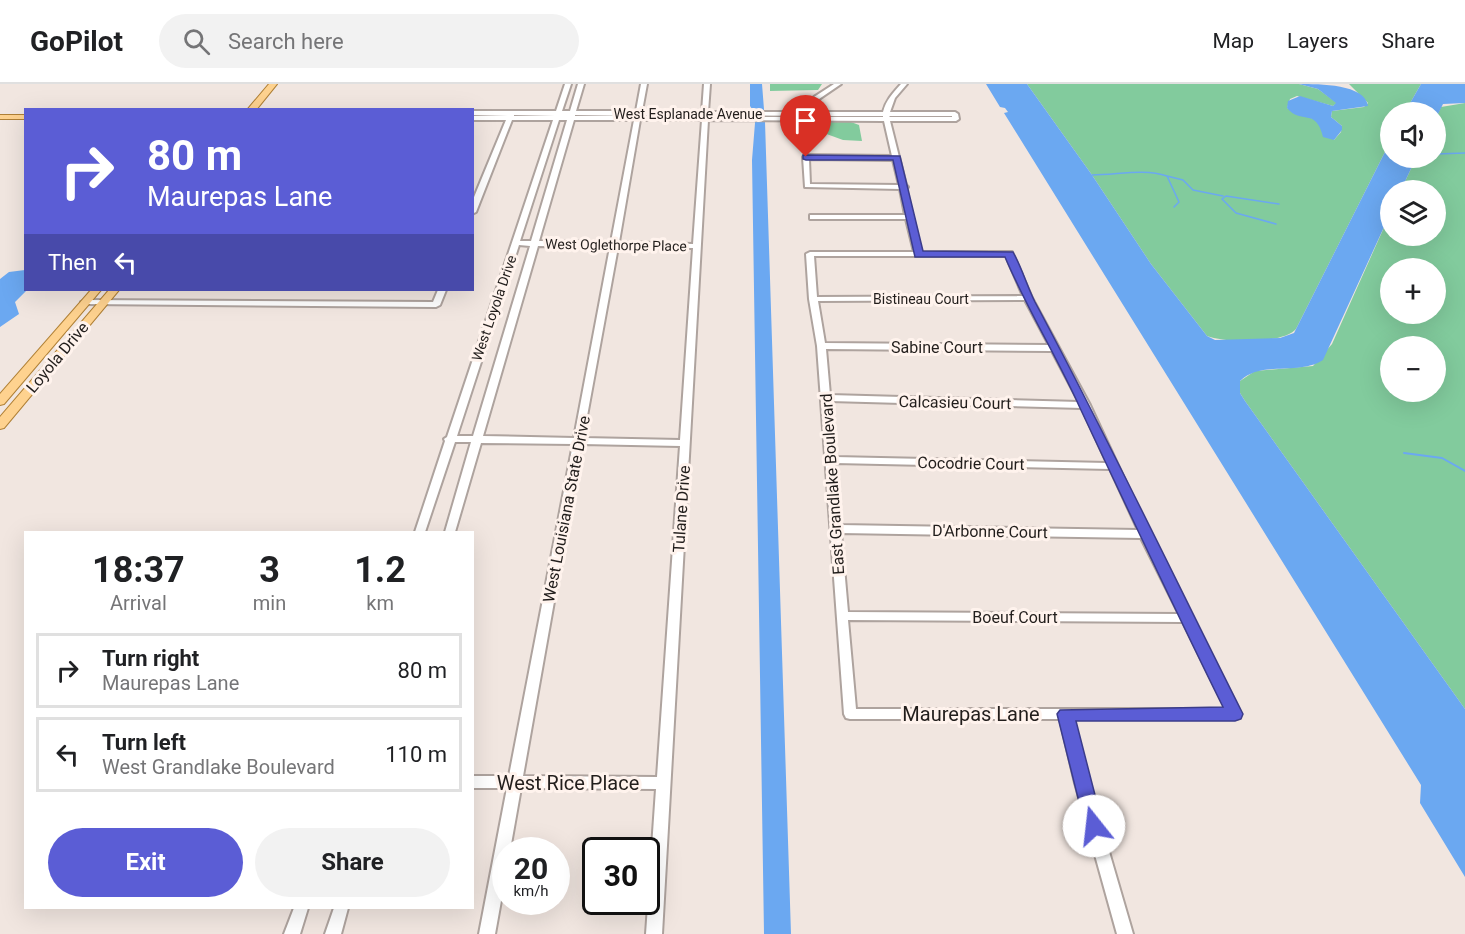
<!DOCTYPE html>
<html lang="en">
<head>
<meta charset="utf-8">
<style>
	body { margin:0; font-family:Roboto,sans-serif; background:#f2f2f2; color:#202124; height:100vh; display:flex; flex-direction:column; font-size:22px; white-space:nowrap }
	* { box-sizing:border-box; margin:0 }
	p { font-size:20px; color:#757577 }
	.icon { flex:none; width:33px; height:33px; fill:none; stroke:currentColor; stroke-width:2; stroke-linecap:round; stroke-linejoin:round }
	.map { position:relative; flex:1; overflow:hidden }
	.drawer { position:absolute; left:24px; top:447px; width:450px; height:378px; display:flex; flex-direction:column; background:#fff; border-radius:0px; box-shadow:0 6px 24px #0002 }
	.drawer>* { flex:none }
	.hud { position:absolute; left:24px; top:24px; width:450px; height:183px; border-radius:0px; box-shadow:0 6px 24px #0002; background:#5b5dd5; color:#fff; overflow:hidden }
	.fabs { position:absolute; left:1380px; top:18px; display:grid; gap:12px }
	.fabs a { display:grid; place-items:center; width:66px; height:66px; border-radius:50%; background:#fff; box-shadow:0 6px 24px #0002; font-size:30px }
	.speed { position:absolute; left:492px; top:753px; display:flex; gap:12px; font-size:30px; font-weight:700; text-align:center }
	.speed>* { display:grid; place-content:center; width:78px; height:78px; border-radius:50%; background:#fff; box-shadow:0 6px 24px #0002; line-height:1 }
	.speed small { font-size:15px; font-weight:400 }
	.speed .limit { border:3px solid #111; border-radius:9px; background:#fff; color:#111 }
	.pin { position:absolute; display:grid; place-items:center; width:51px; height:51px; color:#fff; margin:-62px -26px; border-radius:50% 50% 50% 0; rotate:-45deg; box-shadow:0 0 6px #0007 }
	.pin .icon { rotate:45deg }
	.me { position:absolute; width:66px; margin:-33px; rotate:344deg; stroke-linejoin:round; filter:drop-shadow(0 0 4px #0008) }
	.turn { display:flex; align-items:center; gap:21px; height:126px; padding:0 24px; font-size:27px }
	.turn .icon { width:78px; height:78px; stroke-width:2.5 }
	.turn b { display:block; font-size:42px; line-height:51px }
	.then { display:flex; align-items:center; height:57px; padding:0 24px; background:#0003; gap:12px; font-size:22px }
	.eta { display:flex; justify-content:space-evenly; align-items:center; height:102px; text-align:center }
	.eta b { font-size:36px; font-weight:700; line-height:42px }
	.action { display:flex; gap:12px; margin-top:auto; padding:12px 24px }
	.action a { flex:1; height:69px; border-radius:36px; background:#5b5dd5; color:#fff; font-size:24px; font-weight:700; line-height:69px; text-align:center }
	.action a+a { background:#f2f2f2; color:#202124 }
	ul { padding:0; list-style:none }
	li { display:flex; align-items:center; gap:18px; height:75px; margin:0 12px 9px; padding:0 12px; border:3px solid #e0e0e0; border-radius:0px }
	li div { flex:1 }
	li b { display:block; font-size:22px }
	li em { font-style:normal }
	header { display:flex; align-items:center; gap:36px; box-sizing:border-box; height:84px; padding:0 30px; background:#fff; border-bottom:2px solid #e0e0e0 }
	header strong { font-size:28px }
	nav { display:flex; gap:33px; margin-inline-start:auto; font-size:21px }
	.search { width:420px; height:54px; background:#f2f2f2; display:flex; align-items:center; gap:15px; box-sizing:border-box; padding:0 21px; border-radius:33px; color:#757577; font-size:22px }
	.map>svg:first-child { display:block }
	.green { fill:#82cb9d; fill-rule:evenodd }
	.water { fill:#6ba8f1 }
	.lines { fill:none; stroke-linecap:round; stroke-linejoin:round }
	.stream-far1 { stroke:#6ba8f1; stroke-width:1.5 }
	.stream { stroke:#6ba8f1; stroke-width:2 }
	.minor-casing { stroke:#aea39e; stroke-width:4 }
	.major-casing { stroke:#b08036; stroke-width:2 }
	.minor { fill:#fff; fill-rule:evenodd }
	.major { fill:#fed28f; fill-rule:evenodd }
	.route { fill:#5b5dd5; stroke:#3b3c8a; stroke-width:1.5 }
	.labels { text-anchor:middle; stroke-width:6; stroke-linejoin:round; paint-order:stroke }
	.far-street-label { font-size:14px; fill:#221e1c; stroke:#fff3ed }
	.street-label { font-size:16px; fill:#221e1c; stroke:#fff3ed }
	.near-street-label { font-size:20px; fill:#221e1c; stroke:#fff3ed }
</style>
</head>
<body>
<header>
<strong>GoPilot</strong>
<div class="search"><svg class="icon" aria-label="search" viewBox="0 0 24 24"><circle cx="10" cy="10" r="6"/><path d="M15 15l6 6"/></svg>Search here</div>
<nav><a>Map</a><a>Layers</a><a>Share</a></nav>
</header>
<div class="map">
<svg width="1465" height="850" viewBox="0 0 1465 850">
	<rect width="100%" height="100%" fill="#f1e6e0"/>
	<path class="green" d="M770,0H822L818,6L770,7Z
		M1027,0H1299L1318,5L1337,19L1333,22L1297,12L1290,15L1287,24L1316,36L1334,56L1341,48L1342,42L1331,33L1332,27L1364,23L1368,19L1349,0H1421L1405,28H1390V58L1296,245C1284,260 1224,259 1207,252L1151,180L1092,91Z
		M1465,19V625L1245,317L1240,309V297L1255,287L1313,282L1332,260L1390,130V152H1436V106H1401L1416,74H1436V34L1441,23ZM1390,184H1436V230H1390ZM1390,262H1436V308H1390Z
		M818,38H851L859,41L862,57L843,56L821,48Z"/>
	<path class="water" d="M750,0H762L765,38L791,850H764L752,76L755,39L754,28L750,22Z
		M986,0H1027L1092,91L1151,180L1207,252L1215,256L1280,254L1294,249L1390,58V74H1416L1401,106H1390V130L1323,276C1298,292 1262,276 1240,297V309L1245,317L1465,625V793L1420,719L1421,701L1004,29L1008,28L1005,24L1000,23Z
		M1299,0C1320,0 1365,0 1368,22L1332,27L1331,33L1342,42V46L1334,56L1323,53C1316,23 1301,41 1287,24L1288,17L1300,12L1333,22L1336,19L1318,5Z
		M1421,0H1465V19L1443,20L1436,34V28H1405Z
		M25,186L27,206L15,218L19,230L0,243V195L9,188Z"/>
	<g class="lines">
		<path class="stream-far1" d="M1436,70L1465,69
			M1092,91C1118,91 1143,84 1167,92
			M1174,123L1179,118L1167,92L1183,96L1193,106L1223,112
			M1276,140L1236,129L1222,115L1226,112L1279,120"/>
		<path class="stream" d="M1404,369L1442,374L1465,387"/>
		<defs>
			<path id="minor" d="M565,0H571L562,27H570L578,0H584L576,27H636L641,0H647L642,27L702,28L704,0H710L708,28H814V13L834,0H841L819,15L820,28H883C886,16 893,9 901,0H907L895,14L890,28H955L958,30L959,35L956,37H890L906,101L908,103L906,105L921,168H1012L1032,214L1090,321L1150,450L1241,630L1239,634L1235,635H1073L1089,699L1133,850H1117L1075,699L1060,635H850L846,634L844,630L817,262L809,215L806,170L810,168H914L906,135H810V131H905L900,105L805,103L803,73L806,71L892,72L884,37L708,36L662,850H646L656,705L521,704L510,766H506V789L495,850H479L507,704H472V692H509L573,360L481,359L455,448H445L471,358H455L425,448H415L445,357L444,355L447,353L553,36H512L476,128L472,130V118L506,36H472V32L508,31H472V27H556ZM514,31H555L514,32ZM575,31H635L575,32ZM641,31H702L641,32ZM708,31L814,32V33H708ZM820,32H883V33H820ZM889,32H952V33H890ZM559,36H567L531,157H520ZM574,36H634L611,158L539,157ZM640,36H702L693,160L619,158ZM809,75L893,76L899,101L810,100ZM519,161L530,162L473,352H457ZM538,162L610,163L574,354L483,352ZM618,163L693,164L680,356L583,354ZM814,172H1006L1023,212L817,213ZM1025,216L1049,261L825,259L818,217ZM826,265L1052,267L1079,318L830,311ZM830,317L1082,324L1107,379L835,373ZM582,360L680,362L657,693L523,692ZM835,379L1110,385L1138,446L840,441ZM841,449L1141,454L1179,530L848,528ZM848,536L1183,538L1226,625H856Z
				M438,206H446L440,221L436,223L85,220L81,218L85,216L433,218Z
				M294,824H308L300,850H284Z
				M334,824H348L341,850H325Z"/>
			<path id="major" d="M269,0H277L256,26H247Z
				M0,31H26V35H0Z
				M91,206H101L4,320L0,321V310Z
				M109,206H119L4,344L0,345V333Z"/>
		</defs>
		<use href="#minor" class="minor-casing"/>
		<use href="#major" class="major-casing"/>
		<use href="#minor" class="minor"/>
		<use href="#major" class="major"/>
	</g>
	<path class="route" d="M803,71L900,72L923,167L1013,168C1022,184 1027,202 1035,218C1108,354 1174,493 1243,630L1241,635L1235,637H1076L1103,742L1100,748L1094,750L1088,748L1085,742L1057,630L1060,626L1223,623C1174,524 1127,424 1080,324C1057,273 1027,225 1005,173H915L893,76H806L803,75Z"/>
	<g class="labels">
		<g class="far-street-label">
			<text x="688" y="35">West Esplanade Avenue</text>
			<text transform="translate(616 161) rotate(1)" y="5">West Oglethorpe Place</text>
			<text x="921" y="220">Bistineau Court</text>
			<text transform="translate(494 224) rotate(-71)" y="5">West Loyola Drive</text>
		</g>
		<g class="street-label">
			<text x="937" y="269">Sabine Court</text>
			<text transform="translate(57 273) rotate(-50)" y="6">Loyola Drive</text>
			<text transform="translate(955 318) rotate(1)" y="6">Calcasieu Court</text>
			<text transform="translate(971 379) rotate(1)" y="6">Cocodrie Court</text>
			<text transform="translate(832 400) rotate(-94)" y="6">East Grandlake Boulevard</text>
			<text transform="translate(566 425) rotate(-79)" y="6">West Louisiana State Drive</text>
			<text transform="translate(681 425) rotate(-86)" y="6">Tulane Drive</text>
			<text transform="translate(990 447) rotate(1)" y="6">D'Arbonne Court</text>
			<text x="1015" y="539">Boeuf Court</text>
		</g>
		<g class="near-street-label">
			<text x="971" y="637">Maurepas Lane</text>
			<text x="568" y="706">West Rice Place</text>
		</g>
	</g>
</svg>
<div class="fabs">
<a><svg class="icon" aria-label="sound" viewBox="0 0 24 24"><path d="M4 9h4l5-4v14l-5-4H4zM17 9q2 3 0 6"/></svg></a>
<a><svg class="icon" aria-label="layers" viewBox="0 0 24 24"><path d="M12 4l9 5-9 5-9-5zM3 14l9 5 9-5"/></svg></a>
<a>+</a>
<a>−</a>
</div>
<div class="speed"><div>20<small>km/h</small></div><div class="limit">30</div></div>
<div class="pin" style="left:806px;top:73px;background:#d93025"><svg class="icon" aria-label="arrive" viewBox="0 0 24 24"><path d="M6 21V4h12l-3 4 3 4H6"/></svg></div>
<svg class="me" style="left:1094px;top:742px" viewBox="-20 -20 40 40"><circle r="19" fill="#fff"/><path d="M0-13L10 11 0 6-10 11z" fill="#5b5dd5"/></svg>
<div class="hud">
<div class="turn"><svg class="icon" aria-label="right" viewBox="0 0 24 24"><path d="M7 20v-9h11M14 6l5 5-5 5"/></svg><div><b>80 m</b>Maurepas Lane</div></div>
<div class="then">Then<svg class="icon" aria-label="left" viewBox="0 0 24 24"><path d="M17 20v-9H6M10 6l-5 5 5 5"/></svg></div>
</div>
<section class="drawer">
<div class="eta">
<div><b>18:37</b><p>Arrival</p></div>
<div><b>3</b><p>min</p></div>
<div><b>1.2</b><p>km</p></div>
</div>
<ul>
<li><svg class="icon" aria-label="right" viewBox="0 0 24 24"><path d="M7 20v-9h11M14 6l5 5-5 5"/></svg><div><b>Turn right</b><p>Maurepas Lane</p></div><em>80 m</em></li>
<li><svg class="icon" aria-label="left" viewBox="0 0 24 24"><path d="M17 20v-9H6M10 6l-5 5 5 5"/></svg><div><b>Turn left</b><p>West Grandlake Boulevard</p></div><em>110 m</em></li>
</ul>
<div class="action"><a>Exit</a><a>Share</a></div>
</section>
</div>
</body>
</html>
